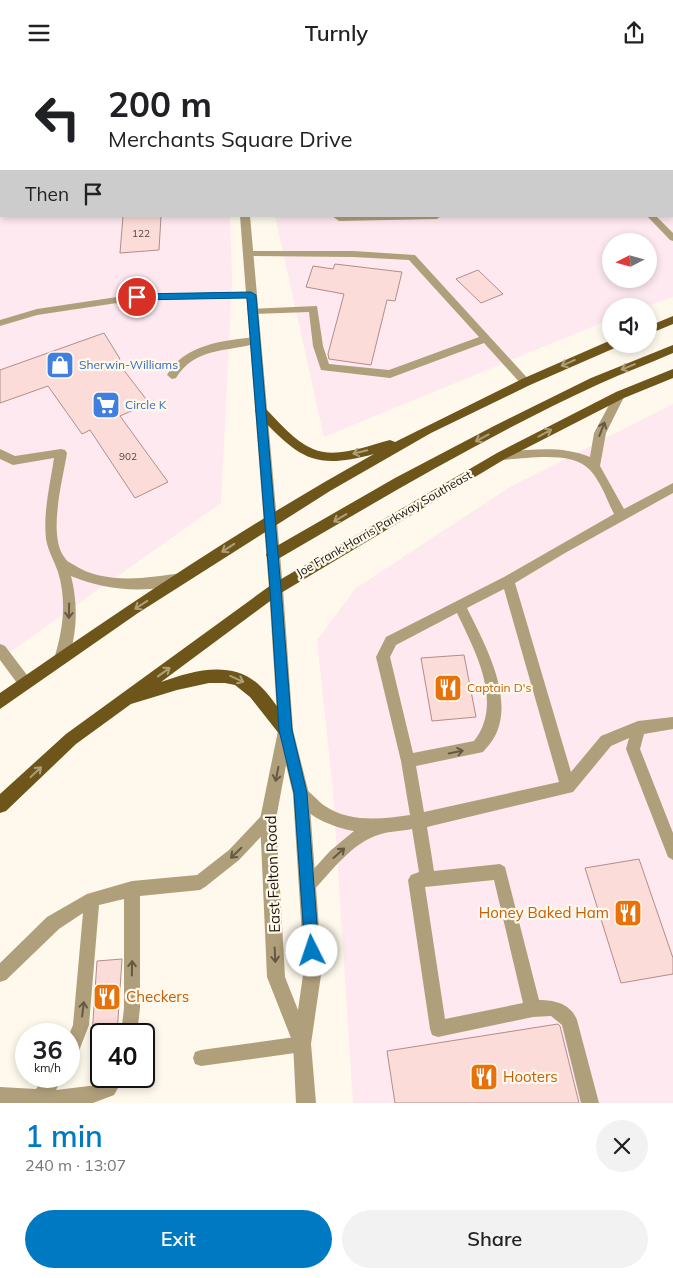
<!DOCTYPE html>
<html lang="en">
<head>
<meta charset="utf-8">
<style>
	body { margin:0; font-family:Mulish,sans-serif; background:#f2f2f2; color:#202124; height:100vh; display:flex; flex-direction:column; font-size:19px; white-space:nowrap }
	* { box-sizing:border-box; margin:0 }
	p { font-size:16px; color:#757577 }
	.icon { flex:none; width:28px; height:28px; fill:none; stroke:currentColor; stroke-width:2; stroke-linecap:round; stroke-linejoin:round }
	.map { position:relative; height:1038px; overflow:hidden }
	.sheet { display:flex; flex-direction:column; background:#fff; flex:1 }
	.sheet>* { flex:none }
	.top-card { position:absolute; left:0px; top:0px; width:674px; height:152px; box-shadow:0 2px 8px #0003; background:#fff; color:#202124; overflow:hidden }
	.needle { width:32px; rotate:264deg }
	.controls { position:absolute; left:602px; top:168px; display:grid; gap:10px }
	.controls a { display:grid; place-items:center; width:55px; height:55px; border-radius:50%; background:#fff; box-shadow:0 2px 8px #0003; font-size:25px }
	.speed { position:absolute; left:15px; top:958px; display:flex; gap:10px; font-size:25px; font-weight:700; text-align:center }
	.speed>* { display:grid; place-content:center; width:65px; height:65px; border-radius:50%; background:#fff; box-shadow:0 2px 8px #0003; line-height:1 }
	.speed small { font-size:12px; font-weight:400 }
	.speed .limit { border:2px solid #111; border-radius:8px; background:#fff; color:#111 }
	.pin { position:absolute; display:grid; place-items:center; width:42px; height:42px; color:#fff; margin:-21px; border:2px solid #fff; border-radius:50%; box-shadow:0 1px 5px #0007 }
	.me { position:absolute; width:55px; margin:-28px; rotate:356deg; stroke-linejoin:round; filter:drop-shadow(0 0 4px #0008) }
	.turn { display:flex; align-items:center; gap:18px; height:105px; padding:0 25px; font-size:22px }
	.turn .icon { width:65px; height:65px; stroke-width:2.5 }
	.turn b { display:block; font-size:35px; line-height:42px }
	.then { display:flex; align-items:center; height:48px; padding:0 25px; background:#0003; gap:10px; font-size:19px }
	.round { display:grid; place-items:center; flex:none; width:52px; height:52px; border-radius:26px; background:#f2f2f2 }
	.overview { display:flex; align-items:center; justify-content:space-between; height:85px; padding:0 25px }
	h1 { font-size:30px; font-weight:600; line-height:38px; color:#0079c3 }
	.primary-button { display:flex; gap:10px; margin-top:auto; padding:10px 25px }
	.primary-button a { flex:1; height:58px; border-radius:30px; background:#0079c3; color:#fff; font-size:20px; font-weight:600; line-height:58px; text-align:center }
	.primary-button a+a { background:#f2f2f2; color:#202124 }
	header { display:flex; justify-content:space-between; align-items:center; height:65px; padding:0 25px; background:#fff; font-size:22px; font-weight:600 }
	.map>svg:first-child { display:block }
	.commercial { fill:#fde9ef; fill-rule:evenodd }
	.building { fill:#fcdcd9; stroke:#b08d8a }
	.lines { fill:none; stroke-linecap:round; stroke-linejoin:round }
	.service { fill:#b09f7b; fill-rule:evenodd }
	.tertiary { fill:#b09f7b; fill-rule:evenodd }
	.primary { fill:#6e561b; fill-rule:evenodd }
	.oneway { stroke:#af9f79 }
	.oneway2 { stroke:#645942 }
	.route { fill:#0079c3; stroke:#004f7f }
	.labels { text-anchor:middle; stroke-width:4.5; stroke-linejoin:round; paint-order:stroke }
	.number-label { font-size:10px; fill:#50453c }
	.shop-label { font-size:12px; fill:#366cbe; stroke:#fef9ec; text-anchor:start }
	.street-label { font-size:12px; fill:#171308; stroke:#fef9ec }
	.food-label { font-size:12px; fill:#c56008; stroke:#fef9ec; text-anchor:start }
	.near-street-label { font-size:15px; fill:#171308; stroke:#fef9ec }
	.near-food-label { font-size:15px; fill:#c56008; stroke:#fef9ec; text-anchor:start }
</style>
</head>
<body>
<header><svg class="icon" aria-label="menu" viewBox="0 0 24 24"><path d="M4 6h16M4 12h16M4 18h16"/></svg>Turnly<svg class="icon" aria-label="share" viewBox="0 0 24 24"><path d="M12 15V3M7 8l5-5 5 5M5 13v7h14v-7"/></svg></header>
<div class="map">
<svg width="673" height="1038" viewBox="0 0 673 1038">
	<rect width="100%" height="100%" fill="#fef9ec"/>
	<path class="commercial" d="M0,0H223L1,1V151H230L232,215L221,438L0,594Z
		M246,0H673V232L647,241H611V254L324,372L275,151H672V1ZM611,176H649V214H611Z
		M673,339V1038H353L333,726L317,575L356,523L510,422Z"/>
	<path class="building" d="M123,151H161L159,185L120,188Z
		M335,199L402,207L395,236L387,235L371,300L329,294L328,289L344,229L306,222L313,201L333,204Z
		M478,205L503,229L481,238L456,214Z
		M104,268L120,294L116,295L149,338L120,351L168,417L135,433L90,365L82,369L48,321L0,338V305Z
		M464,590L476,652L432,656L421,593Z
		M639,794L673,893V909L621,918L585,803Z
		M122,894L117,969L92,971L97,896Z
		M558,959L560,961L579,1038H395L387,986Z"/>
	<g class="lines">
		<path class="service" d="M0,6H1V10H0Z
			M0,55H1V59H0Z
			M672,57H673V61H672Z
			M0,105H1V111H0Z
			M332,151H441L437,154L339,156Z
			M647,151H656L673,168V176L670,175Z
			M248,186H353L415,190L531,317L530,320H522L484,278L390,313L321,305L313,281L309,247L253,249L249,248V244L317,241L323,281L329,299L389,305L479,272L409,195L353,192L245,191V187Z
			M251,227L256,230L254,232L137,235L37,250L0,261V255L37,244L137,229Z
			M255,272L259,274V278C228,287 195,282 176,313L172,314L167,310C185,279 222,276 255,272Z
			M620,326L625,330L606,368L600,401L624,444L673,418V428L565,488L515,518L571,707L601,671L638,656L673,652V664L644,669L640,684L673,768V795L668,792L626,684L629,673L611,681L573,727L427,762L434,806L500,799L505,802L539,935C555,935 571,939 577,955L599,1038H581L562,960L551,951L533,952L438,972L432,970L430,964L408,815L411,810L419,807L412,764C402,766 391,766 381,769C352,777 332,806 312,827L307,830L302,827L299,822L302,817L330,786L354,766C332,762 303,751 294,729L296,724L301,722C311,726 317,736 325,741C350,758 382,754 410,750L401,696L376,592L386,572L504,512L614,449C607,435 601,417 590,405C571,385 526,394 501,395L495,391L501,387C531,385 561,380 590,392L594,368L616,327ZM504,524L559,717L424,747L416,701L483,687C487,682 492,677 495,671C515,632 484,578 467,543ZM457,548C475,586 504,638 474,676L413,688L390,592L396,580ZM494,815L523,938L445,954L425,822Z
			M0,384L15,391L61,384L65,385L67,388C63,414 47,471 65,493C66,496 71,498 74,500C105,520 147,513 182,508L186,509L188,513L186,517C150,529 106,526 71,511C78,538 78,572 66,598L61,600L56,598L54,594C63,565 67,536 58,507C54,495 48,486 46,474C43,447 50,420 54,393L13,400L0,394Z
			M0,579L5,581L30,614L32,618L30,622L25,624L20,622L0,595Z
			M268,747L273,749L275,754L273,759L239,795L205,822L200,825L140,831V943L137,969H121L124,943V834L99,840L89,960L75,996L69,998V970L73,960L83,848L59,864L6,915L0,917V898L47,852L87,829L132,816L197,810L229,785L263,749Z
			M302,971L308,973L310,979L308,985L302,987L201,1001L195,999L193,993L195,987L201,985Z
			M45,1011H63L56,1025L97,1020L102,1018L107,1011H125L114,1030L93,1038H0V1022L36,1024Z"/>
		<path class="tertiary" d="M231,0H239V1H231Z
			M240,151H250L283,524L293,665L309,729L322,903L311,979L316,1038H296L293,978L267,912L260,754L278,666L269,524ZM286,700L293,729L304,903L298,945L285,912L276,754Z"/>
		<path class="primary" d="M673,251V259L649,269V261Z
			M609,276H611V279H619L617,282L530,320L431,368L330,426L138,548L0,644V628C122,544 244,461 374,389C312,406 299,392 257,349L255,346L257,343H265C279,357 294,376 313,384C336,394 367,381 390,375L395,377L522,314Z
			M673,280V288C648,299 623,308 599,319C488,370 383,433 278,494L273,496L268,494L266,490L268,486L395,413L494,361L591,313Z
			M673,304V313L624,333L505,394L281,528L161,617C192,606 229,595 257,618C270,629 280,646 290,660L293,665L290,670L285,672L280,670L250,632L235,620L225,618H209L177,625L131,639L76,679L6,746L0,748V729L66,669L271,520L497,388L616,327Z"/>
	</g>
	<defs><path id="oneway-shaft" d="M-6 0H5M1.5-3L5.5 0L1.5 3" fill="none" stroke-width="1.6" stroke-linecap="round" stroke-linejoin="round" transform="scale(1.25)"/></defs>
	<g class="oneway">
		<use href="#oneway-shaft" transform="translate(568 298) rotate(156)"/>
		<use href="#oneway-shaft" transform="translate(628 302) rotate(158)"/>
		<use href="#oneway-shaft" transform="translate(545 368) rotate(-28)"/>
		<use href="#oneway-shaft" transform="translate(482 373) rotate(152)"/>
		<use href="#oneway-shaft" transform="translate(360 387) rotate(166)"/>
		<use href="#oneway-shaft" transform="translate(340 453) rotate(149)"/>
		<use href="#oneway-shaft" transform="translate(228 483) rotate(147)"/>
		<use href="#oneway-shaft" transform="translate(141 540) rotate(147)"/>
		<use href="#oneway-shaft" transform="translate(164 607) rotate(-36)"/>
		<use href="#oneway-shaft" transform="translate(237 614) rotate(24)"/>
		<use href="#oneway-shaft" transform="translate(36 707) rotate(-43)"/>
	</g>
	<g class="oneway2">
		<use href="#oneway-shaft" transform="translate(602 364) rotate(-69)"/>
		<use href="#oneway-shaft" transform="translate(69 546) rotate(91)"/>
		<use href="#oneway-shaft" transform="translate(456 687) rotate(-11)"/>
		<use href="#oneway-shaft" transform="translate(277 709) rotate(101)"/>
		<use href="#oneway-shaft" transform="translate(236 788) rotate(136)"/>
		<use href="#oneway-shaft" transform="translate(339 788) rotate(-42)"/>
		<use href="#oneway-shaft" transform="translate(275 890) rotate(87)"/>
		<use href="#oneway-shaft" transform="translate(132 903) rotate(-89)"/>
		<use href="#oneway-shaft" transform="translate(83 944) rotate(-83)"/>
	</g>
	<path class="route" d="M251,227L256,230L281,524L292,665L307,728L319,886L317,892L312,894L307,892L305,886L294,728L279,665L270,524L247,233L137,235L133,232L137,229Z"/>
	<defs>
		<symbol id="shop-square" viewBox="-11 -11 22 22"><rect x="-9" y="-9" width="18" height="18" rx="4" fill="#3f7fe0" stroke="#fef9ec"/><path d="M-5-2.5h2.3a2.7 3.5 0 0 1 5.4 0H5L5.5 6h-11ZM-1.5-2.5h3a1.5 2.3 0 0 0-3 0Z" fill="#fff"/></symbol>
		<symbol id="supermarket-square" viewBox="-11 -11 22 22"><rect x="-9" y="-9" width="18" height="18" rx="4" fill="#3f7fe0" stroke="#fef9ec"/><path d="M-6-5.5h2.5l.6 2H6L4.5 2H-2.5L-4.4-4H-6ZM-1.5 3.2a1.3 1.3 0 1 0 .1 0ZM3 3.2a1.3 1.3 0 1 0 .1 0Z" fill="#fff"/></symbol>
		<symbol id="restaurant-square" viewBox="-11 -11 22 22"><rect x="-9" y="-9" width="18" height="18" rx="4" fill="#e8710a" stroke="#fef9ec"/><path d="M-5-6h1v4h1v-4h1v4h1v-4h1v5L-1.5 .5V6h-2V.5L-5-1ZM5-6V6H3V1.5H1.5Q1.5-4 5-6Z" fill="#fff"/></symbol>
	</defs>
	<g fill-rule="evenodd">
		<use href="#shop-square" x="44" y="284" width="32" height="32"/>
		<use href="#supermarket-square" x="90" y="324" width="32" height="32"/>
		<use href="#restaurant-square" x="432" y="607" width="32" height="32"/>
		<use href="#restaurant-square" x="612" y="832" width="32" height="32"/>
		<use href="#restaurant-square" x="91" y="916" width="32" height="32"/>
		<use href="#restaurant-square" x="468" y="996" width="32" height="32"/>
	</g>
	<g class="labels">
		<g class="number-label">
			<text x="141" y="172">122</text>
			<text x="128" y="395">902</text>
		</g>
		<g class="shop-label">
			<text x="79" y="304">Sherwin-Williams</text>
			<text x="125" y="344">Circle K</text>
		</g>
		<g class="street-label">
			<text transform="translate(384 459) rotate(-30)" y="4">Joe Frank Harris Parkway Southeast</text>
		</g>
		<g class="food-label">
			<text x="467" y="627">Captain D's</text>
		</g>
		<g class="near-street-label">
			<text transform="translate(273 809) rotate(-92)" y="5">East Felton Road</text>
		</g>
		<g class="near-food-label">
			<text x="609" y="853" text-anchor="end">Honey Baked Ham</text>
			<text x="126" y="937">Checkers</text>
			<text x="503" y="1017">Hooters</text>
		</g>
	</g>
</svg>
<div class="controls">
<a><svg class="needle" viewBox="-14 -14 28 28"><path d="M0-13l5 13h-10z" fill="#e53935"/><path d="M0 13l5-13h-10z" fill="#757577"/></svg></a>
<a><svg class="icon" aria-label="sound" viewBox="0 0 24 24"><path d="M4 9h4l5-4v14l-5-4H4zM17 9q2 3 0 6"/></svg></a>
</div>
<div class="speed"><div>36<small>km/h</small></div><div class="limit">40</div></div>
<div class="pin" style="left:137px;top:232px;background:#d93025"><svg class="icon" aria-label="arrive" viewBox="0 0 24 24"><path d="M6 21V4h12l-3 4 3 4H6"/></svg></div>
<svg class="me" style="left:312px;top:886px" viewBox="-20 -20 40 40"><circle r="19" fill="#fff"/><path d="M0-13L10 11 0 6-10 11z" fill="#0079c3"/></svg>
<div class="top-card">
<div class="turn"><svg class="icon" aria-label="left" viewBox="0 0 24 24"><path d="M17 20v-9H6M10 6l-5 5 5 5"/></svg><div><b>200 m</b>Merchants Square Drive</div></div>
<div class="then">Then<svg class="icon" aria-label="arrive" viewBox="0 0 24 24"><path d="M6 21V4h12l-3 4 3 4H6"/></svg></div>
</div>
</div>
<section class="sheet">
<div class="overview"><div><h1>1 min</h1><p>240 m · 13:07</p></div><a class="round"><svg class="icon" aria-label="close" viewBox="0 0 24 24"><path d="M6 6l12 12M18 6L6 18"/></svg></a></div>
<div class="primary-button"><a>Exit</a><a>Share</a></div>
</section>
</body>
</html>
